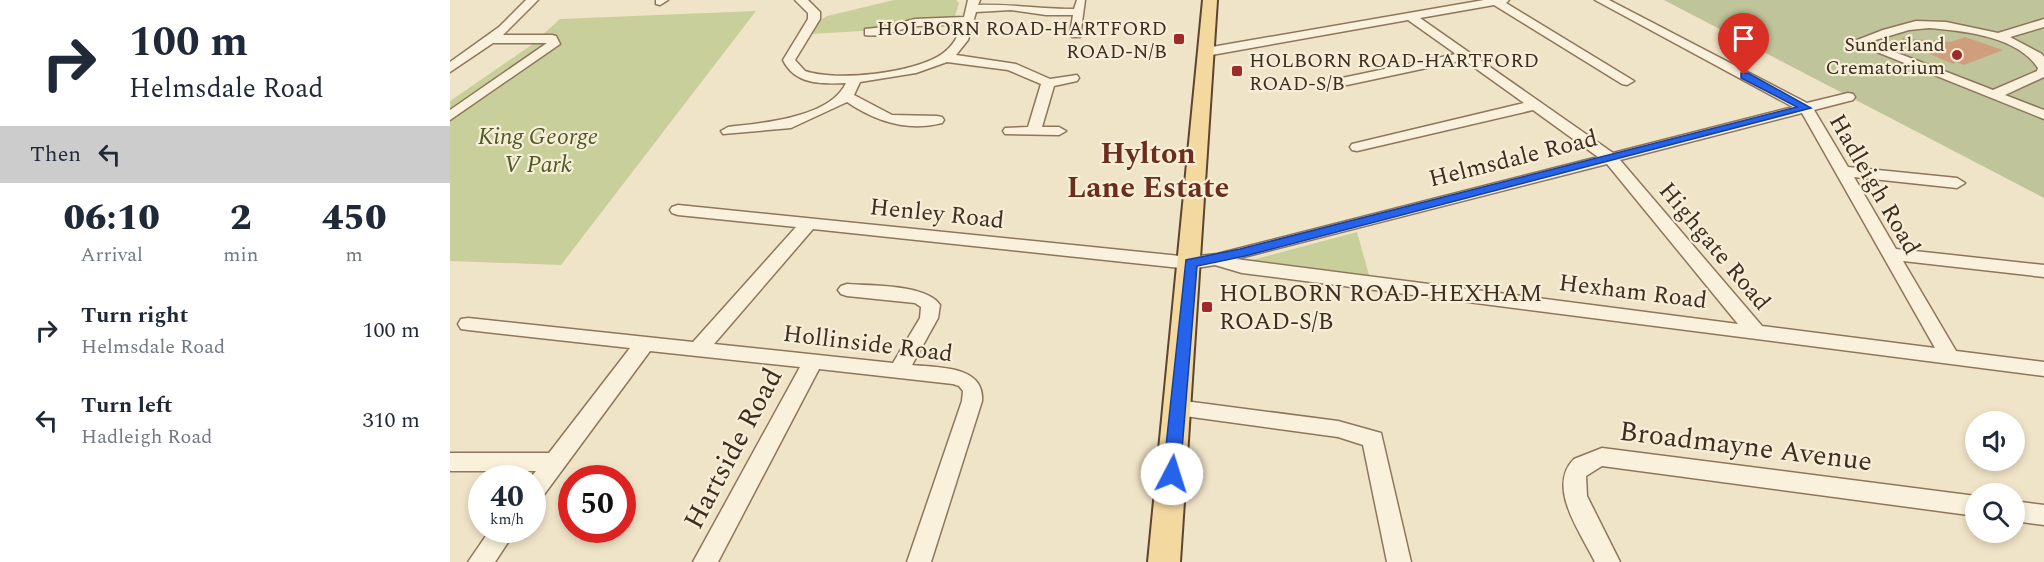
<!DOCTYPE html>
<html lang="en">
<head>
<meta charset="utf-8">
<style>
	body { margin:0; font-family:Spectral,serif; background:#f2f2f3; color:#1f2937; height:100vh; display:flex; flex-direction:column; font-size:22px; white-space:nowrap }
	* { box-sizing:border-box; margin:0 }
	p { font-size:20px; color:#747a83 }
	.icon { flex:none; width:33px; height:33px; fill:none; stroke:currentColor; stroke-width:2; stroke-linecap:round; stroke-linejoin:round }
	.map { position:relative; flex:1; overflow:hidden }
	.panel { display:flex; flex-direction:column; background:#fff; width:450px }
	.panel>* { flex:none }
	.hud { background:#fff; color:#1f2937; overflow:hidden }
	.fabs { position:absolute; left:1515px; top:411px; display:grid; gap:12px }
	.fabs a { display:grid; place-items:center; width:60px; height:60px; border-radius:50%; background:#fff; box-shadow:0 3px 9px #0003; font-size:30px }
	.speed { position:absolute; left:18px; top:465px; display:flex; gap:12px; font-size:30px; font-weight:700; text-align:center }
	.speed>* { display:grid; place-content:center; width:78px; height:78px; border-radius:50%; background:#fff; box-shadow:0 3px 9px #0003; line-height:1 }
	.speed small { font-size:15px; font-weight:400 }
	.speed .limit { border:9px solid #d22; background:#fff; color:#111 }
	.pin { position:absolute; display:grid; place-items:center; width:51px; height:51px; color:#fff; margin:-62px -26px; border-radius:50% 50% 50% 0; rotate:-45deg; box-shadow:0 0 6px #0007 }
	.pin .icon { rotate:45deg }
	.me { position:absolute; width:66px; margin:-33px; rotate:5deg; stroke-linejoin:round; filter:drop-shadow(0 0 4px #0008) }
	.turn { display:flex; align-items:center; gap:21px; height:126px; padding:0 30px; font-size:27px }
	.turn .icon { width:78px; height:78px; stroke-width:2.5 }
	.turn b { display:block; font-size:42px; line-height:51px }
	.then { display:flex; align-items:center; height:57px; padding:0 30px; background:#0003; gap:12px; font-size:22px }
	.eta { display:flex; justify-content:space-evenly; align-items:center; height:102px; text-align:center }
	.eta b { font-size:36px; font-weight:800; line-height:42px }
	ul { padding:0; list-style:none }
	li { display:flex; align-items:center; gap:18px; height:90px; padding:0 30px }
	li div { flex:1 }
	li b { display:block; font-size:22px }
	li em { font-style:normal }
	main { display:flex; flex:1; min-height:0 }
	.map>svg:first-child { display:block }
	.green { fill:#c9cf9b }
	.cemetery { fill:#bfc49a }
	.building { fill:#cf9f7d }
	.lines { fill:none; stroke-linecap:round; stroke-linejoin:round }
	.minor-casing { stroke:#8d765c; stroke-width:3 }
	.major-casing { stroke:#5b4430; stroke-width:4 }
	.minor { fill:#faf1dc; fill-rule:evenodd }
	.major { fill:#f3d9a0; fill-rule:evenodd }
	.route { fill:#2563eb; stroke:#184099; stroke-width:1.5 }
	.poi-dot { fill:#9e2a2b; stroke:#f7eed8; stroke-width:2 }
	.labels { text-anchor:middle; stroke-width:4.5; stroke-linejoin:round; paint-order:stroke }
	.far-poi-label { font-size:20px; fill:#3d2e20; stroke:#f7eed8; text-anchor:end }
	.park-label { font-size:24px; font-style:italic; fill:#4d5a26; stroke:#f7eed8 }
	.street-label { font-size:24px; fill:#3d2e20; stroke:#f7eed8 }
	.poi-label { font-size:24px; fill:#3d2e20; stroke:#f7eed8; text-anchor:start }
	.near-street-label { font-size:28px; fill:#3d2e20; stroke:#f7eed8 }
	.district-label { font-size:30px; font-weight:bold; fill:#6b2e1e; stroke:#f7eed8 }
</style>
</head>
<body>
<main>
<section class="panel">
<div class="hud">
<div class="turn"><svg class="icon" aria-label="right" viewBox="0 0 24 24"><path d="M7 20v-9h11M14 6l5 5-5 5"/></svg><div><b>100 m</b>Helmsdale Road</div></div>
<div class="then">Then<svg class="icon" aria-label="left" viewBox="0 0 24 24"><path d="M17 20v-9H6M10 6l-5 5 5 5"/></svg></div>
</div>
<div class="eta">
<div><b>06:10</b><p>Arrival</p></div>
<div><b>2</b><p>min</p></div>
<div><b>450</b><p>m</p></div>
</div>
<ul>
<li><svg class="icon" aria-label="right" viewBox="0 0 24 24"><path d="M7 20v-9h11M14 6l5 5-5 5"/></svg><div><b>Turn right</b><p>Helmsdale Road</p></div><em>100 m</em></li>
<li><svg class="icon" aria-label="left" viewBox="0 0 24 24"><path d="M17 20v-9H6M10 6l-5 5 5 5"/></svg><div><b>Turn left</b><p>Hadleigh Road</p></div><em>310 m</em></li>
</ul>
</section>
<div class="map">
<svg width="1594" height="562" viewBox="0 0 1594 562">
	<rect width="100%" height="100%" fill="#f0e4c8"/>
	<path class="green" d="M444,0H506L509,3L505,16L498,17L497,20L429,30L361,34L369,21L377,16Z
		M306,11L111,265L0,261V101L80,46L110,19Z
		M907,232L919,275L802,260Z"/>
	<path class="cemetery" d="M1214,0H1594V198Z"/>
	<path class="building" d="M1515,37L1553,50L1514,65L1506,62L1503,64L1451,42L1452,38L1501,42Z"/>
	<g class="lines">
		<defs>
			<path id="minor" d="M76,0H88L53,35H102L106,36L110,44L0,120V110L97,43H43L0,72V62L49,27Z
				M206,0H218L210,5L206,4Z
				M345,0H358L370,12V19L345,60L355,71C386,82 465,73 492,54C503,46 508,37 512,24C497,25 482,25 468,26C450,28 433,38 415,35V29L435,27L465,19L514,17L518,0H530L528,5C561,4 592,9 624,9L627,0H635L630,37H622L620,34L623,15H596L561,10L526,12L518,40L506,55L566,64L600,79L627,75L629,78L627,81L604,86L592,127H609L616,131L609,135L555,134L553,131L555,128L578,127L591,84L558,70L497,62L466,73L410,82L404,95L442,115L487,116L492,117L494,120L492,123C457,132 425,121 397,102L341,128L273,134L271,131L278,127C312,123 380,118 396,83C372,84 345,85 333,60L358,19V13Z
				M1034,0H1059L1056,3L1184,81L1177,85L1172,84L1044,5L970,18L1163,153L1343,107L1145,0H1159L1357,103L1398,93L1403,94L1405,97L1403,100L1364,110L1398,167L1507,178L1515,183L1507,188L1404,177L1446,249L1594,265V277L1453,261L1506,351L1594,362V376L792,273L765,265L740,269L363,229L264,344L443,363L470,318L471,307L465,303L397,296L391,294L388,290L391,286L397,284C421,286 477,284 490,305L488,318L462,365C487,368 535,365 532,401L481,562H457L512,401L513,391L509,386L503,384L369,369L268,562H243L350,367L200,351L90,500L82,502V478H80L86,471H0V453H99L180,348L18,330L11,329L8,324L11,319L18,318L243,342L346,227L228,215L222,213L220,210L222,207L228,205L740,257L767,254L1148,157L1083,110L907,151L902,150L900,147L902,144L1074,103L1014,60L897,85L892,84L890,81L892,78L1006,54L958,20L756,56L750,52L756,48ZM1352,113L1485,348L1312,326L1170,160ZM1157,164L1288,324L786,259Z
				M1594,19V27L1560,37L1592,54L1594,57V77L1555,95L1594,110V119L1402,42L1433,30L1466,21L1496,22L1548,33ZM1479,28C1514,31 1567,36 1588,68L1587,71L1543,90L1419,42L1459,30Z
				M727,400L888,421L931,433L961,562H937L913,445L888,437L720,414L716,408L720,402Z
				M1152,448L1526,496V516L1152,466L1136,476L1137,496L1170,562H1145C1131,533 1096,487 1124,459Z
				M1564,501L1594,505V525L1564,521Z
				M40,530H66L45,562H18Z"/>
			<path id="major" d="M753,0H767L730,562H698Z"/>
		</defs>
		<use href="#minor" class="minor-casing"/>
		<use href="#major" class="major-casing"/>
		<use href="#minor" class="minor"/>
		<use href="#major" class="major"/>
	</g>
	<path class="route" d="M1291,73H1298L1361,108L795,256L747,266L730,474L728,479L722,481L716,479L713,474L736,260L790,249L1347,107L1291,78Z"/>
	<g class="poi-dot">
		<rect x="723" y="33" width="12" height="12" rx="3"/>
		<circle cx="1507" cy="55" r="6"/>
		<rect x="781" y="65" width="12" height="12" rx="3"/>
		<rect x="751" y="301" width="12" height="12" rx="3"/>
	</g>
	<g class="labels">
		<g class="far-poi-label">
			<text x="717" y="35">HOLBORN ROAD-HARTFORD<tspan x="717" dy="23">ROAD-N/B</tspan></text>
			<text x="1495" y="51">Sunderland<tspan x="1495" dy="23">Crematorium</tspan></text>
			<text x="799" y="67" text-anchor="start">HOLBORN ROAD-HARTFORD<tspan x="799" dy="23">ROAD-S/B</tspan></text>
		</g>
		<g class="park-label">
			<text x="88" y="144">King George<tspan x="88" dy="28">V Park</tspan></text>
		</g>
		<g class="street-label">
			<text transform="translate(1063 158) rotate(-14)" y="8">Helmsdale Road</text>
			<text transform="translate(1425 184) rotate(60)" y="8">Hadleigh Road</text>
			<text transform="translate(487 213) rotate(6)" y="8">Henley Road</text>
			<text transform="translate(1265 246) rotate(50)" y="8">Highgate Road</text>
			<text transform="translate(1183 291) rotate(7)" y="8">Hexham Road</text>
			<text transform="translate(418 343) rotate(7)" y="8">Hollinside Road</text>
		</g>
		<g class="poi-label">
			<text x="769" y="301">HOLBORN ROAD-HEXHAM<tspan x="769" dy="28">ROAD-S/B</tspan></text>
		</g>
		<g class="near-street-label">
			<text transform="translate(1296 445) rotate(7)" y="10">Broadmayne Avenue</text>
			<text transform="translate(282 448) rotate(-62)" y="10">Hartside Road</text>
		</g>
		<g class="district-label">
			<text x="698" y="163">Hylton<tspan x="698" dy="34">Lane Estate</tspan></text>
		</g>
	</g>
</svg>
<div class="fabs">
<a><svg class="icon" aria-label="sound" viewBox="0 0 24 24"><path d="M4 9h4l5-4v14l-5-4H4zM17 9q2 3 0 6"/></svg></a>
<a><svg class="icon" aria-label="search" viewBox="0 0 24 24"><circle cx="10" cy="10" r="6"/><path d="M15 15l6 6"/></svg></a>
</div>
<div class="speed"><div>40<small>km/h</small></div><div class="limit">50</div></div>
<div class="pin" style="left:1294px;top:75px;background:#d93025"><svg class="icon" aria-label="arrive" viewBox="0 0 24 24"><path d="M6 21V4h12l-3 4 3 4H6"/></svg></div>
<svg class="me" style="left:722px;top:474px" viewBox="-20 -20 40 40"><circle r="19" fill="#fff"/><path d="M0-13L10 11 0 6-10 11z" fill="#2563eb"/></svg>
</div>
</main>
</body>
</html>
